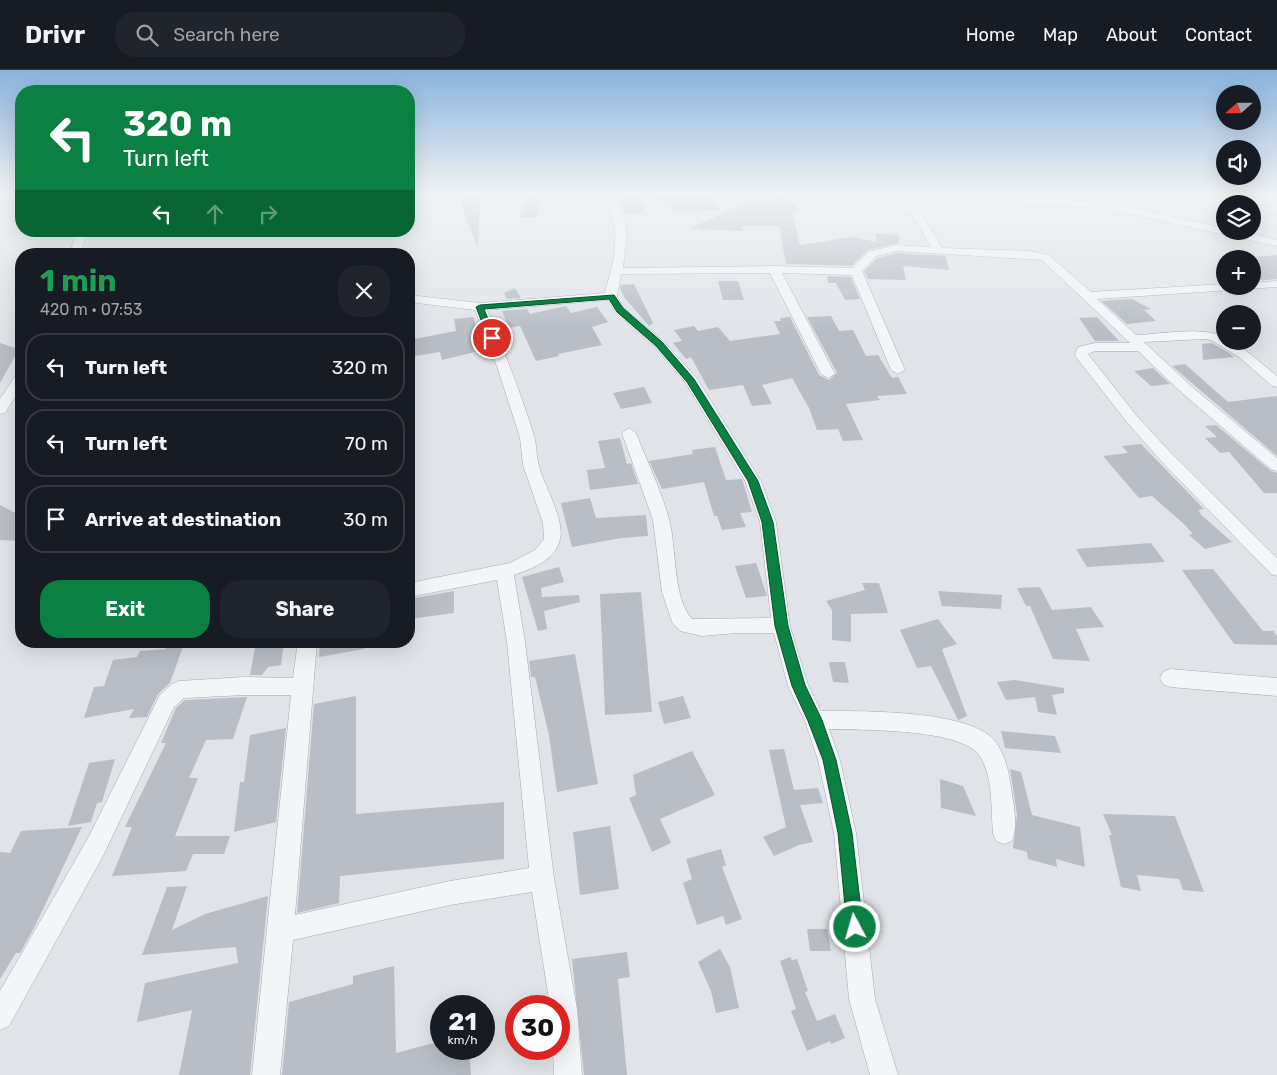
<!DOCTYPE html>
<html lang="en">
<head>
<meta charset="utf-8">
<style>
	body { margin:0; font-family:Rubik,sans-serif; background:#20242c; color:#f1f3f6; height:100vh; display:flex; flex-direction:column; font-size:19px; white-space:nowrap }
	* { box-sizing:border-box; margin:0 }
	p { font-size:16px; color:#9ea1a6 }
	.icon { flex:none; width:28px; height:28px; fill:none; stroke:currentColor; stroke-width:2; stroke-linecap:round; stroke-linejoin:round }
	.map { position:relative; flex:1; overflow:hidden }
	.sheet { position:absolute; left:15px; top:178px; width:400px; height:400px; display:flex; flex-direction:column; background:#171b24; border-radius:20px; box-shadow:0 5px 20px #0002 }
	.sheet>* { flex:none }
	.top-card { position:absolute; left:15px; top:15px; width:400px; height:152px; border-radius:20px; box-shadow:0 5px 20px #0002; background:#0b8043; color:#fff; overflow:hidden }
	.needle { width:32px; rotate:249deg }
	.controls { position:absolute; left:1216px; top:15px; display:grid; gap:10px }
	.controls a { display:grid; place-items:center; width:45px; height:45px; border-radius:50%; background:#171b24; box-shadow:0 5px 20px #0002; font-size:25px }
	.speed { position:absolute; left:430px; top:925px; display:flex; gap:10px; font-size:25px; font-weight:700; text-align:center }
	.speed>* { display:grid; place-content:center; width:65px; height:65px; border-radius:50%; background:#171b24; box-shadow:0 5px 20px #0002; line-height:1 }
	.speed small { font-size:12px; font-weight:400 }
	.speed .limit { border:8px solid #d22; background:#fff; color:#111 }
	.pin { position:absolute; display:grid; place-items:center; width:42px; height:42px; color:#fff; margin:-21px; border:2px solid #fff; border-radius:50%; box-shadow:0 1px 5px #0007 }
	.me { position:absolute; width:55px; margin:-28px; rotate:354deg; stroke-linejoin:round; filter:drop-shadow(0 0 4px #0008) }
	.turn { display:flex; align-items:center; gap:18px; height:105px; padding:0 25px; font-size:22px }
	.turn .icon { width:65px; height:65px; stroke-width:2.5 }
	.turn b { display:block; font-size:35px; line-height:42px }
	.lanes { display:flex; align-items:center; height:48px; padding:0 25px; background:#0003; justify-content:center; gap:25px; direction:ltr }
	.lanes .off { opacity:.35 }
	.round { display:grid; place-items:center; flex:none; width:52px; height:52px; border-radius:20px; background:#20242c }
	.headline { display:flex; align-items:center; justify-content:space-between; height:85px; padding:0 25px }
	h1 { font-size:30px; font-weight:700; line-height:38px; color:#1e9e55 }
	.primary-button { display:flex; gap:10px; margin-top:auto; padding:10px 25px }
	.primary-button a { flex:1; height:58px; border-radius:20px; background:#0b8043; color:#fff; font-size:20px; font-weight:700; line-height:58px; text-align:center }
	.primary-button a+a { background:#20242c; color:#f1f3f6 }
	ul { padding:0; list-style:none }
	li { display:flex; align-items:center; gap:15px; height:68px; margin:0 10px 8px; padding:0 15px; border:2px solid #363941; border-radius:20px }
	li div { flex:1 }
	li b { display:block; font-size:19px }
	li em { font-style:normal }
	header { display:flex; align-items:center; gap:30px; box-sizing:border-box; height:70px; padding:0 25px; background:#171b24; border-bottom:1px solid #363941 }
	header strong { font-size:24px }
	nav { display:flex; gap:28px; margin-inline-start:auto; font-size:18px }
	.search { width:350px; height:45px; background:#20242c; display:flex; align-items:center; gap:12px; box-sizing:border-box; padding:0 18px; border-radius:20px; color:#9ea1a6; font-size:19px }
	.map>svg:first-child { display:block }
	.building { fill:#b8bdc6 }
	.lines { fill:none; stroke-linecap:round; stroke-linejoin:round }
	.minor-casing { stroke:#a5abb3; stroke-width:1 }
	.minor { fill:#f3f5f8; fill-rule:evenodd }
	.route { fill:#0b8043; stroke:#07532c }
</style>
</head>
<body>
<header>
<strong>Drivr</strong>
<div class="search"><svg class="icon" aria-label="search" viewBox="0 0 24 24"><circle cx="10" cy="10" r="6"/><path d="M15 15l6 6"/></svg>Search here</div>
<nav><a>Home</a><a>Map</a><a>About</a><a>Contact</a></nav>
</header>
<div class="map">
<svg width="1277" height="1005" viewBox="0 0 1277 1005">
	<rect width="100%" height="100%" fill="#e0e4e9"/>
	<path class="building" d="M621,123L710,125L720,140L677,142L641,125L645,143L624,144Z
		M778,123H785L801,142L792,143L800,175L853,167L876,172V163L899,165V173L868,180L852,196L786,194L779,156H742L744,161L689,159L749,131H774Z
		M480,126L478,178L463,140L461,128Z
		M526,127H543L537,147H519Z
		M896,183L946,186L949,200L903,196L906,210L868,209L864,201L877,188Z
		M1277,185V209L1252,211V189H1228Z
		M827,206L851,207L860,229L845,230L836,213H828Z
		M718,211H738L744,230H723Z
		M634,214L653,253L649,256L624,227L620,218L621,215Z
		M515,218L521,228L507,229L504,223Z
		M1132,229L1151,239L1144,240L1156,251L1127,254L1101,231Z
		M566,236L571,243L597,237L608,252L592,257L602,275L558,284L559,286L536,291L520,256L509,258L502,241L527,239L530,244Z
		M831,246L839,261L853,260L866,286L878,285L892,308L898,307L907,324L877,326L880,330L846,334L863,370L843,371L838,359L817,360L809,338L792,308L762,315L772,334L752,336L743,315L709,320L691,287L686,289L673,273L682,271L674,260L694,256L698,261L718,257L730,271L780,264L774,251H781L780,248L790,247L819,305L829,310L837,303L807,247Z
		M474,247L476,261L480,260L487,279L442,290L440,282L409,287V270L456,261L454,249Z
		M1097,247L1119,271H1095L1079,248Z
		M0,273L19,279L0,313Z
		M1212,273L1229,283L1234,287L1203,290L1202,274Z
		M1185,294L1228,332L1277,326V386L1172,296Z
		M1153,298L1170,314L1151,316L1134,301Z
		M644,317L652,333L621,339L613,323Z
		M1216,355L1271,401L1277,403V423H1264L1229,382L1220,383L1205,368L1217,367L1205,356Z
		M620,368L627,394L631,393L638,414L590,420L587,400L605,398L598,371Z
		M1141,374L1204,439L1198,440L1201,443H1199L1232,472L1205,479L1189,465L1193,464L1185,455L1152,426L1139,428L1103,386L1128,383L1122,376Z
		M715,377L726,410L742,409L743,412L752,442L740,443L746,457L722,460L717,446H714L704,412L662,419L649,391L693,384L692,380Z
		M590,428L596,448L646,445L648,466L621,468L572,477L561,433Z
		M0,435L21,446V471L0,470Z
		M1151,473L1165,492L1087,497L1076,479Z
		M756,493L767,526L746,528L735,496Z
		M559,497L564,512L541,518L542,527L579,525L580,532L544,541L547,559L538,561L522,507Z
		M1213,499L1263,561H1273L1277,566V575L1234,574L1182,500Z
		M862,513H879L888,543L851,544V572L832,570V540L826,531L865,520Z
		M1040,517L1052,540L1091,537L1104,557L1076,559L1090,591L1053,589L1030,536H1026L1017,518Z
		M454,521V543L409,549V529Z
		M938,521L1002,525L1001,539L942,536Z
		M641,522L652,642L605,645L600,524Z
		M938,549L957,574L942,579L967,646L958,650L931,596L917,598L900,560Z
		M157,571H185L170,613L158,624L147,647L129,648L134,639L84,648L94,617L104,616L113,590L137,587L140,581L166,579Z
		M264,571H284L281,595L268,597L262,605H250L256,572Z
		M320,571H363L364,579L319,587Z
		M575,584L598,714L557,722L549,665L535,607H531L529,591Z
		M829,592H845L849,613L833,612Z
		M1015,610L1064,618V623L1052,625L1057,645L1038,642L1035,627L1006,630L997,612Z
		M356,626V744L504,732V789L340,806L339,833L297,843L314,634Z
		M683,626L691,648L664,654L658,632Z
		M247,627L233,669L206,670L189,708H198L175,766H230L224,784H193L186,801L112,806L132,757H125L166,673H161L176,638L185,630Z
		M286,658L276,752L234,762L240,712H244L250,665Z
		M1001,661L1055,666L1061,683L1005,678Z
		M784,679L794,720L818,718L823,733L800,735L813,772L799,775L774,786L763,767L786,757L769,680Z
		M692,681L715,725L660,749L671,773L652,782L629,728L636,725L633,705Z
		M115,689L102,732L97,733L91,752L68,756L89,693Z
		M1010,699L1021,702L1032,745L1080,757L1085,797L1056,789L1057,797L1028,789L1027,782L1013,778L1017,745Z
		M940,709L963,716L976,746L941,738Z
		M1103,744L1175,746L1204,822L1183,820L1179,809L1137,805L1141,821L1121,817L1109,765H1112Z
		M610,756L619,819L580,825L573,762Z
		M82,757L35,856L20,883H16L0,909V782L10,783L21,761Z
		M721,779L726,795L722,797L742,849L726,855L723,846L697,855L683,813L692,809L686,789Z
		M187,816L172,860L205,844L268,826L250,1005H179L192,940L137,952L145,913L238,893L236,877L142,885L167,817Z
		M807,859H827L831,881H810Z
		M720,879L730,897L739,938L716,943L711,921L698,892Z
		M627,882L630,907L618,909L627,1005H584L572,889Z
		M790,887L792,890L797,889L808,921L805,922L817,951L835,944L845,968L831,974L830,971L807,981L791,941L796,939L780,891Z
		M394,896L396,983L441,971V979H469L471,1005H282L289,932L353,914V906Z"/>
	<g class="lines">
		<defs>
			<path id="minor" d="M551,123C583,123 624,118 626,162C627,174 624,186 623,198L774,196L853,198L868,182L896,175L931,177L908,138L911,131L920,125L918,123H958L1108,133L1225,158V161H1242L1277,170V176L1108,139L932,127L919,134L918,138L942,178L1030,181L1049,185L1091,222L1225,214V216H1252V213L1277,211V217L1097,229L1136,265C1165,264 1199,256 1225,267V271H1232L1239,275L1277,306V317L1272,316L1239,287L1211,270L1205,269L1144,272L1191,316L1277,388V401L1272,400L1181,322L1138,281H1095L1088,284L1136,345L1171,383L1277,488V506L1271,504L1161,391L1126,351L1076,287L1075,284L1078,277L1095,273H1130L1042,190L896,181L876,186L862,201L905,300L898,304L891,300L852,205L782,203L835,304L828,308L821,304L770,203L621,204L617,226L624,238L663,271L696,307L761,411L776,452L790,556L808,615L821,641C862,641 958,640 990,666C1004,678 1009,701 1011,718C1014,735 1018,756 1012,771L1004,774L996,771L993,763C991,741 993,715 984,694C982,689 978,682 973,679C944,659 864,660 829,659L840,690L856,763L875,929L898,1005H870L849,929L834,763L818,690L805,651L788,616L774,563H737L702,566L680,561L672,552L662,522L653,450L622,363L629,358L636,363C647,391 661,420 669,449C677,478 672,526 692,549L771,548L760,452L745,411L685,312L655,277L616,243L608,230L487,240C504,281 521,323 534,366C537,376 536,386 539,396C544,415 565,450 560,469C556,490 531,499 514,505L525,572L554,808L577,939L582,1005H554L553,979H559V936H550L532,822L450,835L293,870L280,1005H252L291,625H245L184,628L174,637L103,786L9,956L0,960V921L87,770L160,625L172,614L179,611L245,607L293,608L298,571H317L295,845L450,811L529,798L507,572L497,510L409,527V513L510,493L535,480L544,469L543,453L523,395L520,368L498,299L475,240L409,232V225L480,233L605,223C606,215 609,209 611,201C616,183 621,137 598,130C584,127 569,127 555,126Z
				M1129,123H1201C1188,133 1150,127 1134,126Z
				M77,161H87L80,184H70Z
				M21,304V318L5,343L0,344V329L16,305Z
				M1170,599L1277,608V626L1170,617L1163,614L1160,608L1163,602Z"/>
		</defs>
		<use href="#minor" class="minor-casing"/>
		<use href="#minor" class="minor"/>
	</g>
	<linearGradient id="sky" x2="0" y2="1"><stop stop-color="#89b3dc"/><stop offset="0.47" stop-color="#f1f3f5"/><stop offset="1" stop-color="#f1f3f5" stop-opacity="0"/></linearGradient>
	<rect width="1277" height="263" fill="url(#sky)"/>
	<path class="route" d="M614,225L623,238L662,272L694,309L758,411L773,452L788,556L805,615L822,650L836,690L852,763L863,857L861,862L855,865L849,862L847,857L838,763L823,690L808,651L792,616L775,556L762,452L748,411L687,312L656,276L617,242L609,229L484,239L496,268L492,271L488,268L476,237L480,235Z"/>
</svg>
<div class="controls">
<a><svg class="needle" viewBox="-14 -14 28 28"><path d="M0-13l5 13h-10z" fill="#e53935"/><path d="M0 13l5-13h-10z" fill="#9ea1a6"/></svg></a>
<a><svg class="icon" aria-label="sound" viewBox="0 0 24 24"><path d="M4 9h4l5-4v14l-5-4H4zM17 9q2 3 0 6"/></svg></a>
<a><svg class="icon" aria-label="layers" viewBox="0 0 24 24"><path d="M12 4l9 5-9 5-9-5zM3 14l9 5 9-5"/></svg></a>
<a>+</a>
<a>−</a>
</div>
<div class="speed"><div>21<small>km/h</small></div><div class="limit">30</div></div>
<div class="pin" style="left:492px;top:268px;background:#d93025"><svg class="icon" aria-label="arrive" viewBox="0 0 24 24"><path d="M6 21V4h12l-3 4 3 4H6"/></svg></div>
<svg class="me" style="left:855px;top:857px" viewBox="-20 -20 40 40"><circle r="17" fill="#0b8043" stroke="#fff" stroke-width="3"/><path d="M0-11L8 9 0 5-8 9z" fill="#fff"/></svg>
<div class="top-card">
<div class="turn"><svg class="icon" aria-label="left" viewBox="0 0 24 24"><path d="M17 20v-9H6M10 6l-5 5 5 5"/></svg><div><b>320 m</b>Turn left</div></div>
<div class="lanes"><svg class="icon" aria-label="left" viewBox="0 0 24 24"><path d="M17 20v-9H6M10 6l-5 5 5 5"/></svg><svg class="icon off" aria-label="ahead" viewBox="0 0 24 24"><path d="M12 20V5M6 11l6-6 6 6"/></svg><svg class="icon off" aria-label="right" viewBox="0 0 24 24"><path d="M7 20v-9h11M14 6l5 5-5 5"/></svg></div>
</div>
<section class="sheet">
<div class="headline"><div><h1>1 min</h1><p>420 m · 07:53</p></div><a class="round"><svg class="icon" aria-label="close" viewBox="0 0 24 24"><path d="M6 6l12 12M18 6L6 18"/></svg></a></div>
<ul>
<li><svg class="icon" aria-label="left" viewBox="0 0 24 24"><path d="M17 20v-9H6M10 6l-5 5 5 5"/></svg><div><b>Turn left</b></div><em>320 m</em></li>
<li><svg class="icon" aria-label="left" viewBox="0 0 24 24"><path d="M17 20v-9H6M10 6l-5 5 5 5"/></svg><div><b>Turn left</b></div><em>70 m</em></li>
<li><svg class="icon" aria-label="arrive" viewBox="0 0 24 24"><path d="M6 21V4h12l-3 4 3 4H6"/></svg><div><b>Arrive at destination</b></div><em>30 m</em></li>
</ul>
<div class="primary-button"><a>Exit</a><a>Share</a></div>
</section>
</div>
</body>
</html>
